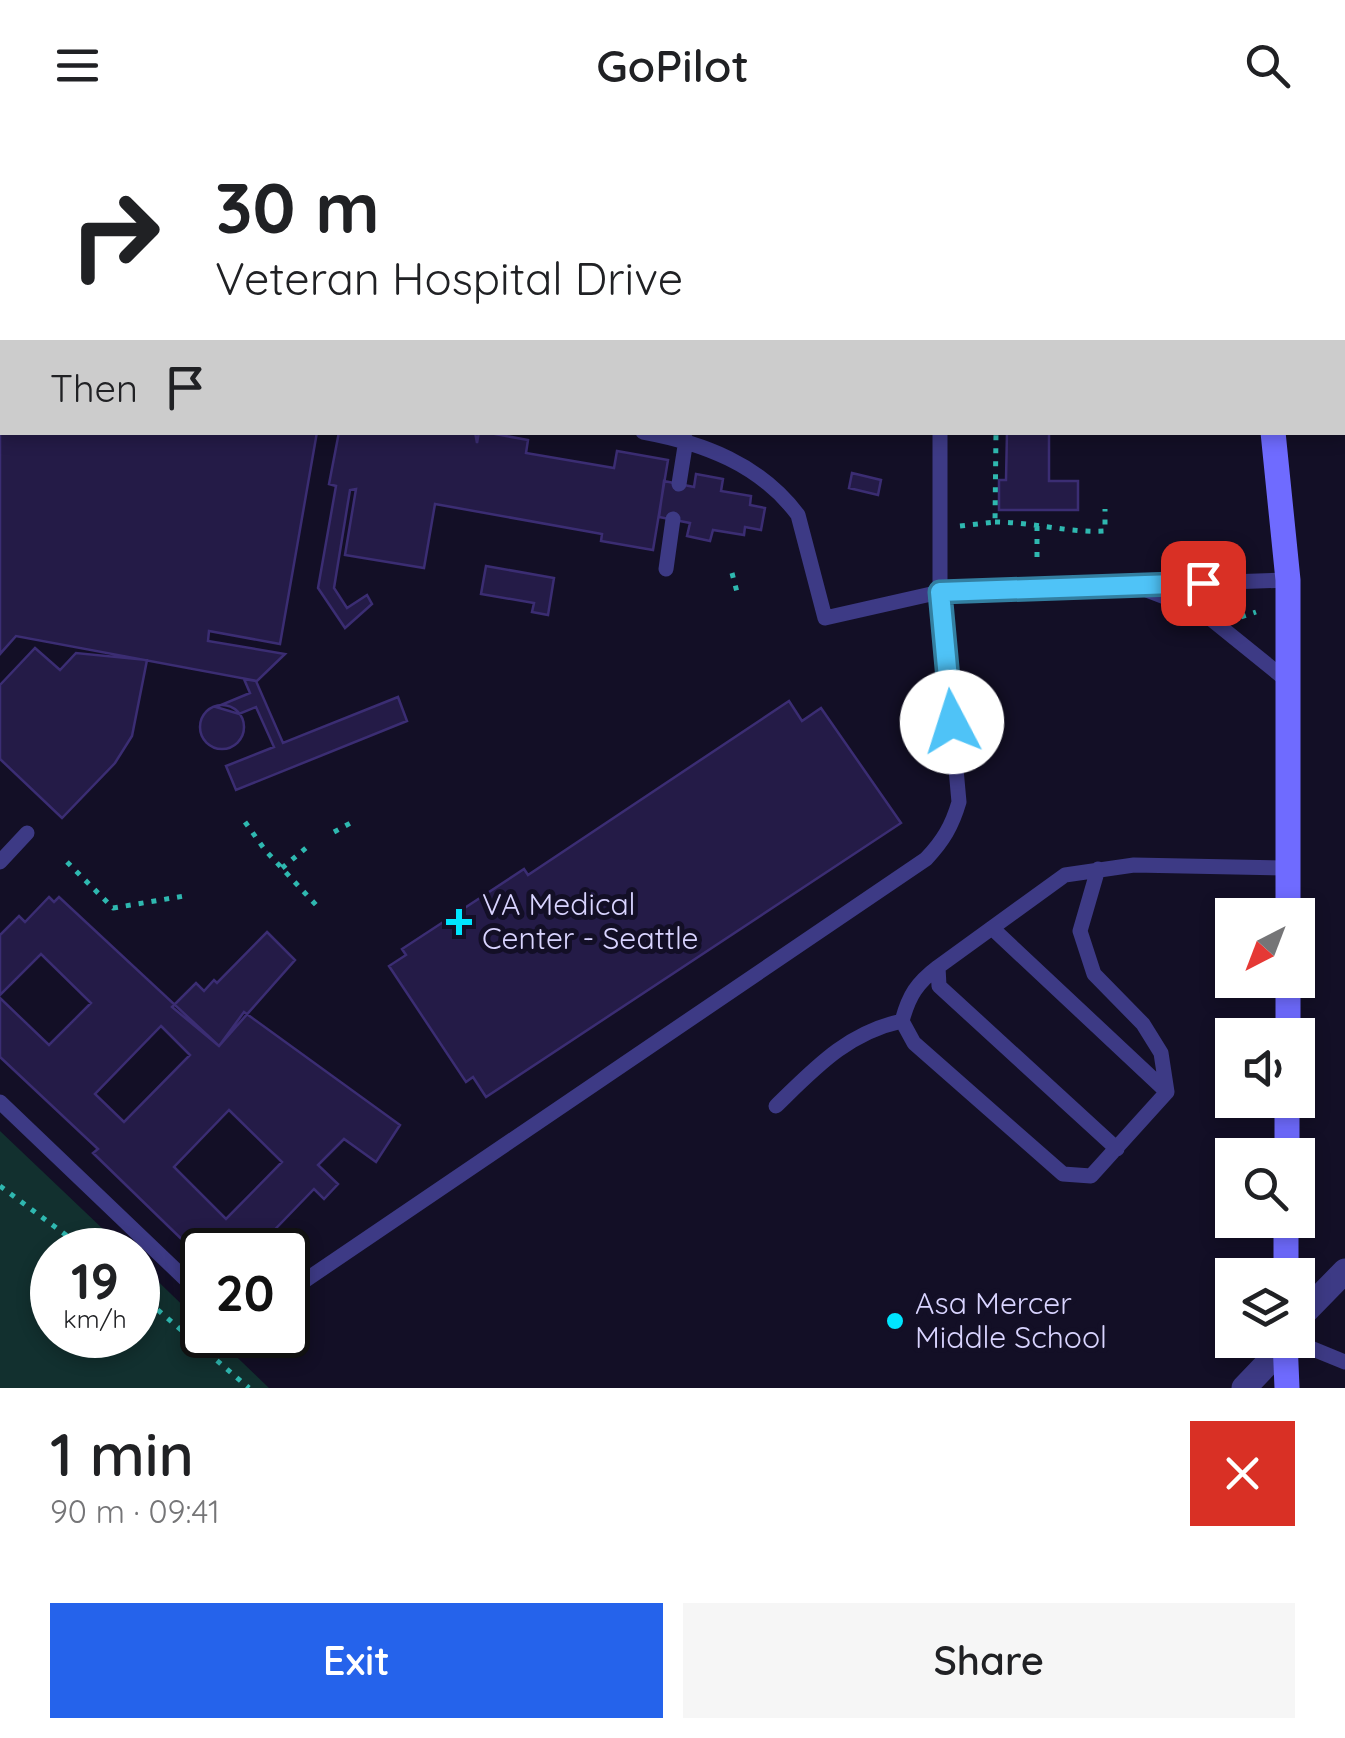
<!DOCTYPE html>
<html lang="en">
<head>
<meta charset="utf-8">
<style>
	body { margin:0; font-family:Quicksand,sans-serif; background:#f6f6f6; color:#202124; height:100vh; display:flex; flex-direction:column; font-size:38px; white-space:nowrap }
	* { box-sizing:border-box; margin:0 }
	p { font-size:32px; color:#757577 }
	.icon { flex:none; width:55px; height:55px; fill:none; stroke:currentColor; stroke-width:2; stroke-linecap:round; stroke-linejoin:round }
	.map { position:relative; height:1258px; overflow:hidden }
	.side { display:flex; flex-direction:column; background:#fff; flex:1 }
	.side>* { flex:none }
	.top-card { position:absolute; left:0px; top:0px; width:1345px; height:305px; box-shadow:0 5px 15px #0003; background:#fff; color:#202124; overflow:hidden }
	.needle { width:65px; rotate:222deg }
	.tools { position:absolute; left:1215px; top:768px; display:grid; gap:20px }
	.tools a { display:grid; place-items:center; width:100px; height:100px; border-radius:0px; background:#fff; box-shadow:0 5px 15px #0003; font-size:50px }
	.speed { position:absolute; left:30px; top:1098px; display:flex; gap:20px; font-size:50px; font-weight:700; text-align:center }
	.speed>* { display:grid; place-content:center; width:130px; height:130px; border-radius:50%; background:#fff; box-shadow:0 5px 15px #0003; line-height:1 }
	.speed small { font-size:25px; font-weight:400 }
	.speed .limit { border:5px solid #111; border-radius:15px; background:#fff; color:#111 }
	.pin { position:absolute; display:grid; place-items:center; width:85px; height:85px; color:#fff; margin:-42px; border-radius:20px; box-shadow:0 5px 15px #0006 }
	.me { position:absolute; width:110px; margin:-55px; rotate:355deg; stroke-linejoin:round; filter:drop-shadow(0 0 8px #0008) }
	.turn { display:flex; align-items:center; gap:35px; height:210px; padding:0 50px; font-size:45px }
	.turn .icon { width:130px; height:130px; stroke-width:2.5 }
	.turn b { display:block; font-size:70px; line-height:85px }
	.then { display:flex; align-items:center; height:95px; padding:0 50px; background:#0003; gap:20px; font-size:38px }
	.round { display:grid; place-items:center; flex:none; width:105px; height:105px; border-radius:0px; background:#f6f6f6 }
	.overview { display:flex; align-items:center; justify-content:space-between; height:170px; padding:0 50px }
	h1 { font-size:60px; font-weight:600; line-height:75px }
	.cta { display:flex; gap:20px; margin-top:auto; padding:20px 50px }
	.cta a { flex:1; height:115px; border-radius:0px; background:#2563eb; color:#fff; font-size:40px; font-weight:600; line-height:115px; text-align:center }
	.cta a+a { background:#f6f6f6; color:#202124 }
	header { display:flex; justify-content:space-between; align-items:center; height:130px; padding:0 50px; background:#fff; font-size:45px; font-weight:600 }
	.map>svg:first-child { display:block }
	.green { fill:#12302f }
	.building { fill:#241b47; stroke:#3b2d73; stroke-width:2.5; fill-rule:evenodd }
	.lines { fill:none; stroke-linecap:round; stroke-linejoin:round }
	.path { stroke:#2fb8b0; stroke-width:5; stroke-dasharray:5 8; stroke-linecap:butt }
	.service { stroke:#3d3a85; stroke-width:15 }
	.minor { stroke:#3d3a85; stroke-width:25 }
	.secondary { stroke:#6f6bff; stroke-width:25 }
	.route-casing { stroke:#337fa1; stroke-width:25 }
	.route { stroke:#4fc3f7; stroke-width:18 }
	.poi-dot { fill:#00e5ff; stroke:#130f26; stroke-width:4 }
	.labels { text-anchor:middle; stroke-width:10; stroke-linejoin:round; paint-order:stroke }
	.poi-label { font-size:30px; fill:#d9d4ff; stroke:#130f26; text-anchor:start }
</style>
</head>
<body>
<header><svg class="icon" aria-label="menu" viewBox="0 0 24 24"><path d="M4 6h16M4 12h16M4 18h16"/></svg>GoPilot<svg class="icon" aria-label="search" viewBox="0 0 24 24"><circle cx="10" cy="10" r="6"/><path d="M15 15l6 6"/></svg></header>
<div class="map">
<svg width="1345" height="1258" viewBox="0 0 1345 1258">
	<rect width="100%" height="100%" fill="#130f26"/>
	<path class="green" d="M0,1001L125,1120H52V1205H138V1132L202,1194V1205H214L269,1258H0Z"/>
	<path class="building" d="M472,0H581L472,2Z
		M623,0H742L744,2H623Z
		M0,168L2,302H317L280,514L209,501L208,511L285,524L257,551L16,506L0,524Z
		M339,302H475L477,313L479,302H484L528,310L526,323L614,338L617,321L668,330L653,420L601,411L602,404L435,374L424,438L345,425L356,359L350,360L334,458L347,478L367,465L372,474L345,498L318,458L336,356L329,354Z
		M1007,302H1049V351H1078V380H999V350H1006Z
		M852,343L881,350L878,365L849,358Z
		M696,344L723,349L721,361L751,366L750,375L765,378L761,400L745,397L744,405L713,400L710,411L687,406L690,393L659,387L664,351L694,357Z
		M486,436L554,448L548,485L532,482L534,473L481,464Z
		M35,518L60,540L76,523L147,530L132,606L115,633L62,688L0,629V555Z
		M244,549L256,551L283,613L398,567L407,591L236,660L226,636L274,617L256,577L239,584L216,577L250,563Z
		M789,571L802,591L821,578L901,693L486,967L473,947L466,952L389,836L406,825L402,819L524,739L528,745Z
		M200 597a22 22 0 1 1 44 0a22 22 0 1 1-44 0Z
		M49,767L54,772L59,767L219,916L244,882L400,995L376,1032L344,1009L318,1035L338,1054L324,1069L314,1059L255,1120H202V1129L93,1023L98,1019L0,927V868L49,915L91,873L41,824L0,865V805L19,786L25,792ZM161,896L190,925L124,992L95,964ZM229,980L282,1032L226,1089L174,1037Z
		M267,802L295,830L219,916L172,877L196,853L204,861L214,850L217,853Z"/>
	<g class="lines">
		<path class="path" d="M313,2V0
			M995,392C1034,392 1067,403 1105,401V379
			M960,396L995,392L996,302
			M1037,427V392
			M732,443L737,462
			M1241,487L1256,482
			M245,692L265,720L317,776
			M334,702L356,690
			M67,732L113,778L184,766
			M282,738L306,718
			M0,1056L86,1120
			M138,1163L249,1258"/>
		<path class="service" d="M780,0L782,2
			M593,2L594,0
			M643,302C703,313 760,334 798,385L825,488L940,462L1288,450
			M679,354L686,310
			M666,439L673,389
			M1144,459L1201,481L1290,553
			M0,732L27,703
			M1098,739L1080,801L1094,844L1143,894L1161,923L1167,962
			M992,798L1167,962
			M938,837C917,853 909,865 902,891L914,913L1063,1044L1091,1046L1167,962
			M0,972L202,1165
			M776,976C815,938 847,903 902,891
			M1117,1019L939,856L938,837L1065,745L1134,735L1288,738
			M288,1162L926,729C943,711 952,696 959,672L940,462V302
			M1291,1210L1345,1232"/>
		<path class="minor" d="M1044,0L1047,2
			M1342,279L1345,281
			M1298,1189L1345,1141
			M1244,1258L1285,1215"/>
		<path class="secondary" d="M1218,0L1219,2
			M1273,302L1288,450V785
			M1288,905V850
			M1287,1025V970
			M1286,1145V1090
			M1285,1210L1287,1258"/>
	</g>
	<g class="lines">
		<defs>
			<path id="route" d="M952,592L940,462L1203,453"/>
		</defs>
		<use href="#route" class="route-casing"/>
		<use href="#route" class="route"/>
	</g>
	<g class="poi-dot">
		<path d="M454 777h10v10h10v10h-10v10h-10v-10h-10v-10h10z"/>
		<circle cx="895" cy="1191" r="10"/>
	</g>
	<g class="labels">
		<g class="poi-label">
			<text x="482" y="785">VA Medical<tspan x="482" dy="34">Center - Seattle</tspan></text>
			<text x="915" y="1184">Asa Mercer<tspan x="915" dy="34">Middle School</tspan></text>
		</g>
	</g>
</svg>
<div class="tools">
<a><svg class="needle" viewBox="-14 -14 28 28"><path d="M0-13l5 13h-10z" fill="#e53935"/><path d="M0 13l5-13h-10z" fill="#757577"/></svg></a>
<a><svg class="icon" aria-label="sound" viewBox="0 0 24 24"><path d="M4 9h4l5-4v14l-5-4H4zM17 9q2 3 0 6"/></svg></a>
<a><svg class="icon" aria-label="search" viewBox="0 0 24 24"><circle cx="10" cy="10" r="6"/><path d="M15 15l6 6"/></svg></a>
<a><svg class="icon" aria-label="layers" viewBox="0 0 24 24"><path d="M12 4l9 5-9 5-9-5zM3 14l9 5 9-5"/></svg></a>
</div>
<div class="speed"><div>19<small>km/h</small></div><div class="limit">20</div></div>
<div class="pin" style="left:1203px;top:453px;background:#d93025"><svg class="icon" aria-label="arrive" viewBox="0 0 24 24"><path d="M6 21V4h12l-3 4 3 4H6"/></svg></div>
<svg class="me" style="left:952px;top:592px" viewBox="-20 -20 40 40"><circle r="19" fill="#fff"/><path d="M0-13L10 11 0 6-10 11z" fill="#4fc3f7"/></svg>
<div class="top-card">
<div class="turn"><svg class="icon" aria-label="right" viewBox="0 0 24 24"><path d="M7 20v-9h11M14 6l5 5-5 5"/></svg><div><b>30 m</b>Veteran Hospital Drive</div></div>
<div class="then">Then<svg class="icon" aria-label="arrive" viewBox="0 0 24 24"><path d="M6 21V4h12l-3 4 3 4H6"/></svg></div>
</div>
</div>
<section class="side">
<div class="overview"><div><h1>1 min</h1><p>90 m · 09:41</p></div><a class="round" style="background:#d93025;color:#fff"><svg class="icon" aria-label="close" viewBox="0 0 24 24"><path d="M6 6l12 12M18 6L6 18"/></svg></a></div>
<div class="cta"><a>Exit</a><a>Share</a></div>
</section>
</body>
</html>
